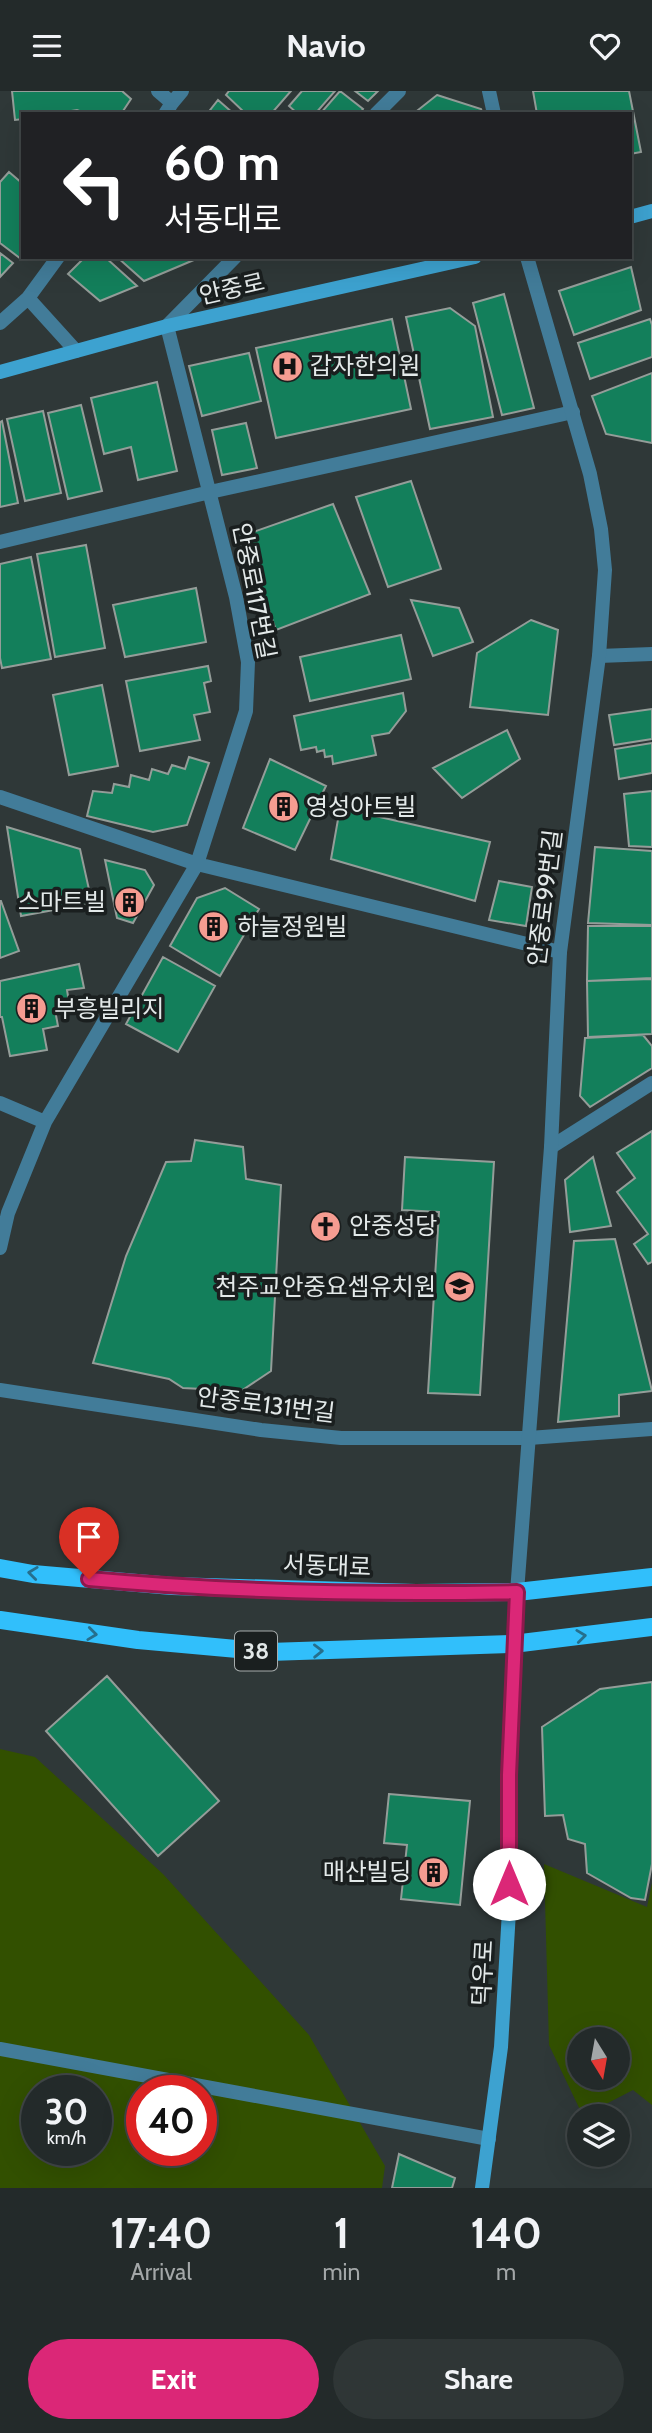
<!DOCTYPE html>
<html lang="en">
<head>
<meta charset="utf-8">
<style>
	body { margin:0; font-family:Cabin,"Noto Sans KR",sans-serif; background:#2f3636; color:#f1f3f6; height:100vh; display:flex; flex-direction:column; font-size:26px; white-space:nowrap }
	* { box-sizing:border-box; margin:0 }
	p { font-size:23px; color:#a3a7a8 }
	.icon { flex:none; width:38px; height:38px; fill:none; stroke:currentColor; stroke-width:2; stroke-linecap:round; stroke-linejoin:round }
	.map { position:relative; height:2097px; overflow:hidden }
	.side { display:flex; flex-direction:column; background:#232a2a; flex:1 }
	.side>* { flex:none }
	.hud { position:absolute; left:21px; top:21px; width:611px; height:147px; border-radius:0px; box-shadow:0 7px 28px #0002,0 0 0 2px #404647; background:#202124; color:#fff; overflow:hidden }
	.needle { width:46px; rotate:169deg }
	.tools { position:absolute; left:567px; top:1936px; display:grid; gap:14px }
	.tools a { display:grid; place-items:center; width:63px; height:63px; border-radius:50%; background:#232a2a; box-shadow:0 7px 28px #0002,0 0 0 2px #404647; font-size:35px }
	.speed { position:absolute; left:21px; top:1984px; display:flex; gap:14px; font-size:35px; font-weight:700; text-align:center }
	.speed>* { display:grid; place-content:center; width:91px; height:91px; border-radius:50%; background:#232a2a; box-shadow:0 7px 28px #0002,0 0 0 2px #404647; line-height:1 }
	.speed small { font-size:18px; font-weight:400 }
	.speed .limit { border:10px solid #d22; background:#fff; color:#111 }
	.pin { position:absolute; display:grid; place-items:center; width:60px; height:60px; color:#fff; margin:-72px -30px; border-radius:50% 50% 50% 0; rotate:-45deg; box-shadow:0 0 7px #0007 }
	.pin .icon { rotate:45deg }
	.me { position:absolute; width:77px; margin:-38px; rotate:0deg; stroke-linejoin:round; filter:drop-shadow(0 0 5px #0008) }
	.turn { display:flex; align-items:center; gap:24px; height:147px; padding:0 28px; font-size:32px }
	.turn .icon { width:91px; height:91px; stroke-width:2.5 }
	.turn b { display:block; font-size:49px; line-height:60px }
	.eta { display:flex; justify-content:space-evenly; align-items:center; height:119px; text-align:center }
	.eta b { font-size:42px; font-weight:700; line-height:49px }
	.button { display:flex; gap:14px; margin-top:auto; padding:14px 28px }
	.button a { flex:1; height:80px; border-radius:42px; background:#db2777; color:#fff; font-size:28px; font-weight:700; line-height:80px; text-align:center }
	.button a+a { background:#2f3636; color:#f1f3f6 }
	header { display:flex; justify-content:space-between; align-items:center; height:91px; padding:0 28px; background:#232a2a; font-size:32px; font-weight:700 }
	.map>svg:first-child { display:block }
	.green { fill:#325000; fill-rule:evenodd }
	.building { fill:#137f5b; stroke:#949d99; stroke-width:2 }
	.lines { fill:none; stroke-linecap:round; stroke-linejoin:round }
	.lane { stroke:#427c99; stroke-width:14 }
	.street { stroke:#427c99; stroke-width:14 }
	.secondary { stroke:#3da2d0; stroke-width:14 }
	.primary { stroke:#31bffb; stroke-width:18 }
	.oneway { stroke:#266f8d }
	.route-casing { stroke:#8e194d; stroke-width:18 }
	.route { stroke:#db2777; stroke-width:12 }
	.labels { text-anchor:middle; stroke-width:7; stroke-linejoin:round; paint-order:stroke }
	.shield { fill:#1a1f1f; stroke:#a7acac; stroke-width:2 }
	.shield-label { font-size:23px; font-weight:bold; fill:#e3e9e9 }
	.street-label { font-size:24px; fill:#e3e9e9; stroke:#1a1f1f }
	.poi-label { font-size:24px; fill:#e3e9e9; stroke:#1a1f1f; text-anchor:start }
</style>
</head>
<body>
<header><svg class="icon" aria-label="menu" viewBox="0 0 24 24"><path d="M4 6h16M4 12h16M4 18h16"/></svg>Navio<svg class="icon" aria-label="heart" viewBox="0 0 24 24"><path d="M12 20l-8-8c-3-5 5-10 8-4 3-6 11-1 8 4z"/></svg></header>
<div class="map">
<svg width="652" height="2097" viewBox="0 0 652 2097">
	<rect width="100%" height="100%" fill="#2f3838"/>
	<path class="green" d="M0,1658L35,1666L163,1783L309,1944L385,2075L382,2097H0ZM37,2000H96V2060H37ZM142,2000H201V2060H142Z
		M544,1773L647,1816L652,1792V2014L633,1999L583,2025L549,1954ZM579,1948H618V1986H579Z"/>
	<path class="building" d="M12,0H122L131,8L121,23H88L77,19L53,23H23V28L15,29Z
		M229,0H291L271,23H246L226,4Z
		M302,0H335L315,23H298L289,15Z
		M340,0L363,18L359,23H320Z
		M355,0H378L368,10Z
		M533,0H629L641,61L630,63V23H537Z
		M437,4L481,18L483,23H413Z
		M218,9L234,23H207Z
		M9,81L23,93L21,168L0,152V91Z
		M0,162L13,172L0,186Z
		M85,166H105L137,195L100,210L68,183Z
		M117,166H201L144,190Z
		M631,176L641,219L574,244L559,200Z
		M504,203L534,317L502,324L473,212Z
		M450,217L475,235L493,326L430,338L406,226Z
		M392,228L411,318L276,347L256,257Z
		M650,228L652,234V266L590,288L578,252Z
		M249,262L261,310L202,325L189,275Z
		M652,282V352L606,343L592,305Z
		M157,291L177,380L138,389L131,356L104,363L91,307Z
		M81,314L102,400L68,408L48,322Z
		M43,320L61,402L25,410L7,328Z
		M2,330L18,412L0,416V331Z
		M246,332L257,377L222,384L212,339Z
		M411,390L441,478L388,496L356,406Z
		M333,413L370,503L276,539L242,445Z
		M86,454L105,557L55,566L37,463Z
		M31,466L51,568L2,577L0,567V473Z
		M196,497L206,551L125,566L113,514Z
		M411,509L459,517L473,551L433,565Z
		M531,529L558,539L548,624L470,616L477,562Z
		M401,544L411,588L310,610L300,566Z
		M208,575L211,590L204,592L210,621L194,624L200,649L140,660L126,590Z
		M102,594L118,675L69,684L53,604Z
		M403,602L406,620L389,642L372,645L376,664L333,673L332,665L325,666L324,659L317,661L316,656L301,659L294,625Z
		M652,618V648L614,654L609,624Z
		M507,639L520,668L462,707L433,677Z
		M652,652V682L619,688L615,658Z
		M189,666L209,672L187,734L153,741L87,725L93,700L112,702L114,693L129,696L131,684L149,689L152,678L168,683L172,674L185,678Z
		M270,668L326,695L295,759L243,737Z
		M652,700V756L629,755L624,703Z
		M340,717L490,751L475,810L331,768Z
		M7,736L80,758L92,812L21,825Z
		M595,756L652,760V834L588,832Z
		M105,769L145,779L154,794L133,832L117,827Z
		M499,790L532,796L526,835L489,829Z
		M225,797L259,818L220,885L170,855L197,807Z
		M1,810L19,860L0,867V810Z
		M588,835H652V887L587,890Z
		M163,866L215,895L178,961L126,933Z
		M79,873L84,897L67,899L70,917L55,919L58,935L43,938L47,959L10,965L2,926H0V890Z
		M652,888V943L588,946L587,890Z
		M643,944L652,955V977L590,1016L580,1005L585,947Z
		M652,1040V1171L648,1173L634,1153L648,1143L617,1101L635,1087L617,1062Z
		M195,1049L243,1056L246,1088L281,1094L271,1280L241,1300L183,1297L169,1288L93,1272L126,1165L166,1071L191,1070Z
		M405,1066L494,1071L480,1304L428,1302L439,1121L402,1119Z
		M593,1066L611,1135L570,1141L565,1089Z
		M615,1148L652,1300L619,1304V1325L558,1331L574,1150Z
		M107,1585L219,1710L158,1765L46,1640Z
		M652,1591V1773L645,1809L631,1807L587,1782L585,1753L568,1748L563,1724L545,1725L542,1636L600,1598Z
		M389,1703L470,1710L460,1814L401,1808L407,1754L384,1752Z
		M399,2063L455,2087L452,2097H392Z"/>
	<g class="lines">
		<path class="lane" d="M158,0L172,12L165,23
			M172,12L182,0
			M28,207L76,260
			M0,232L28,207L58,166
			M0,451L210,401L573,321
			M599,565L652,563
			M0,706L197,773L560,861
			M0,1012L45,1031L8,1122L0,1157
			M45,1031L197,773L246,620L248,571L236,506L167,235
			M551,1056L652,992
			M0,1299L261,1339L341,1347H529L652,1338"/>
		<path class="street" d="M489,0L494,23
			M376,23L399,0
			M167,235L235,166
			M517,1501L551,1056L560,861L599,565L605,479L601,438L590,383L527,166
			M0,1958L489,2048"/>
		<path class="secondary" d="M630,126L652,120
			M0,281L167,235L475,166
			M482,2097L501,1956L509,1820V1684L517,1501"/>
		<path class="primary" d="M0,1477L33,1483L172,1495L416,1502L517,1501L652,1486
			M0,1529L138,1549L269,1561L513,1553L652,1536"/>
	</g>
	<defs><path id="oneway-chevron" d="M-2-3.5L2.5 0L-2 3.5" fill="none" stroke-width="1.6" stroke-linecap="round" stroke-linejoin="round" transform="scale(1.75)"/></defs>
	<g class="oneway">
		<use href="#oneway-chevron" transform="translate(33 1482) rotate(-173)"/>
		<use href="#oneway-chevron" transform="translate(92 1543) rotate(7)"/>
		<use href="#oneway-chevron" transform="translate(581 1545) rotate(-7)"/>
		<use href="#oneway-chevron" transform="translate(318 1560) rotate(-1)"/>
	</g>
	<g class="lines">
		<defs>
			<path id="route" d="M89,1488C231,1501 375,1504 517,1501L509,1684V1793"/>
		</defs>
		<use href="#route" class="route-casing"/>
		<use href="#route" class="route"/>
	</g>
	<defs>
		<symbol id="hospital-disc" viewBox="-11 -11 22 22"><circle r="9.5" fill="#f59c91" stroke="#1a1f1f"/><path d="M-5-5h3v3.5h4V-5h3V5h-3V1.5h-4V5h-3Z" fill="#111"/></symbol>
		<symbol id="building-disc" viewBox="-11 -11 22 22"><circle r="9.5" fill="#f59c91" stroke="#1a1f1f"/><path d="M-4-6H4V6H1V3H-1V6H-4ZM-2.5-4.3h1.7v1.8h-1.7ZM.8-4.3h1.7v1.8H.8ZM-2.5-1h1.7V.8h-1.7ZM.8-1h1.7V.8H.8Z" fill="#111"/></symbol>
		<symbol id="church-disc" viewBox="-11 -11 22 22"><circle r="9.5" fill="#f59c91" stroke="#1a1f1f"/><path d="M-1.2-6h2.4v3.5h3.3v2.4h-3.3V6h-2.4V-.1h-3.3v-2.4h3.3Z" fill="#111"/></symbol>
		<symbol id="school-disc" viewBox="-11 -11 22 22"><circle r="9.5" fill="#f59c91" stroke="#1a1f1f"/><path d="M0-5L7-2L0 1L-7-2ZM-4 1L0 2.5L4 1V4Q0 6-4 4Z" fill="#111"/></symbol>
	</defs>
	<g fill-rule="evenodd">
		<use href="#hospital-disc" x="270" y="258" width="35" height="35"/>
		<use href="#building-disc" x="266" y="698" width="35" height="35"/>
		<use href="#building-disc" x="112" y="794" width="35" height="35"/>
		<use href="#building-disc" x="196" y="818" width="35" height="35"/>
		<use href="#building-disc" x="14" y="900" width="35" height="35"/>
		<use href="#church-disc" x="308" y="1118" width="35" height="35"/>
		<use href="#school-disc" x="442" y="1178" width="35" height="35"/>
		<use href="#building-disc" x="416" y="1764" width="35" height="35"/>
	</g>
	<g class="labels">
		<rect class="shield" x="235" y="1540.5" width="42" height="39" rx="5"/>
		<g class="shield-label">
			<text x="256" y="1568">38</text>
		</g>
		<g class="street-label">
			<text transform="translate(232 198) rotate(-13)" y="8">안중로</text>
			<text transform="translate(254 500) rotate(79)" y="8">안중로117번길</text>
			<text transform="translate(545 807) rotate(-83)" y="8">안중로99번길</text>
			<text transform="translate(266 1314) rotate(7)" y="8">안중로131번길</text>
			<text transform="translate(327 1475) rotate(2)" y="8">서동대로</text>
			<text transform="translate(483 1882) rotate(-87)" y="8">덕우로</text>
		</g>
		<g class="poi-label">
			<text x="310" y="283">갑자한의원</text>
			<text x="306" y="724">영성아트빌</text>
			<text x="106" y="819" text-anchor="end">스마트빌</text>
			<text x="237" y="844">하늘정원빌</text>
			<text x="54" y="926">부흥빌리지</text>
			<text x="349" y="1143">안중성당</text>
			<text x="436" y="1204" text-anchor="end">천주교안중요셉유치원</text>
			<text x="411" y="1789" text-anchor="end">매산빌딩</text>
		</g>
	</g>
</svg>
<div class="tools">
<a><svg class="needle" viewBox="-14 -14 28 28"><path d="M0-13l5 13h-10z" fill="#e53935"/><path d="M0 13l5-13h-10z" fill="#a3a7a8"/></svg></a>
<a><svg class="icon" aria-label="layers" viewBox="0 0 24 24"><path d="M12 4l9 5-9 5-9-5zM3 14l9 5 9-5"/></svg></a>
</div>
<div class="speed"><div>30<small>km/h</small></div><div class="limit">40</div></div>
<div class="pin" style="left:89px;top:1488px;background:#d93025"><svg class="icon" aria-label="arrive" viewBox="0 0 24 24"><path d="M6 21V4h12l-3 4 3 4H6"/></svg></div>
<svg class="me" style="left:509px;top:1793px" viewBox="-20 -20 40 40"><circle r="19" fill="#fff"/><path d="M0-13L10 11 0 6-10 11z" fill="#db2777"/></svg>
<div class="hud">
<div class="turn"><svg class="icon" aria-label="left" viewBox="0 0 24 24"><path d="M17 20v-9H6M10 6l-5 5 5 5"/></svg><div><b>60 m</b>서동대로</div></div>
</div>
</div>
<section class="side">
<div class="eta">
<div><b>17:40</b><p>Arrival</p></div>
<div><b>1</b><p>min</p></div>
<div><b>140</b><p>m</p></div>
</div>
<div class="button"><a>Exit</a><a>Share</a></div>
</section>
</body>
</html>
